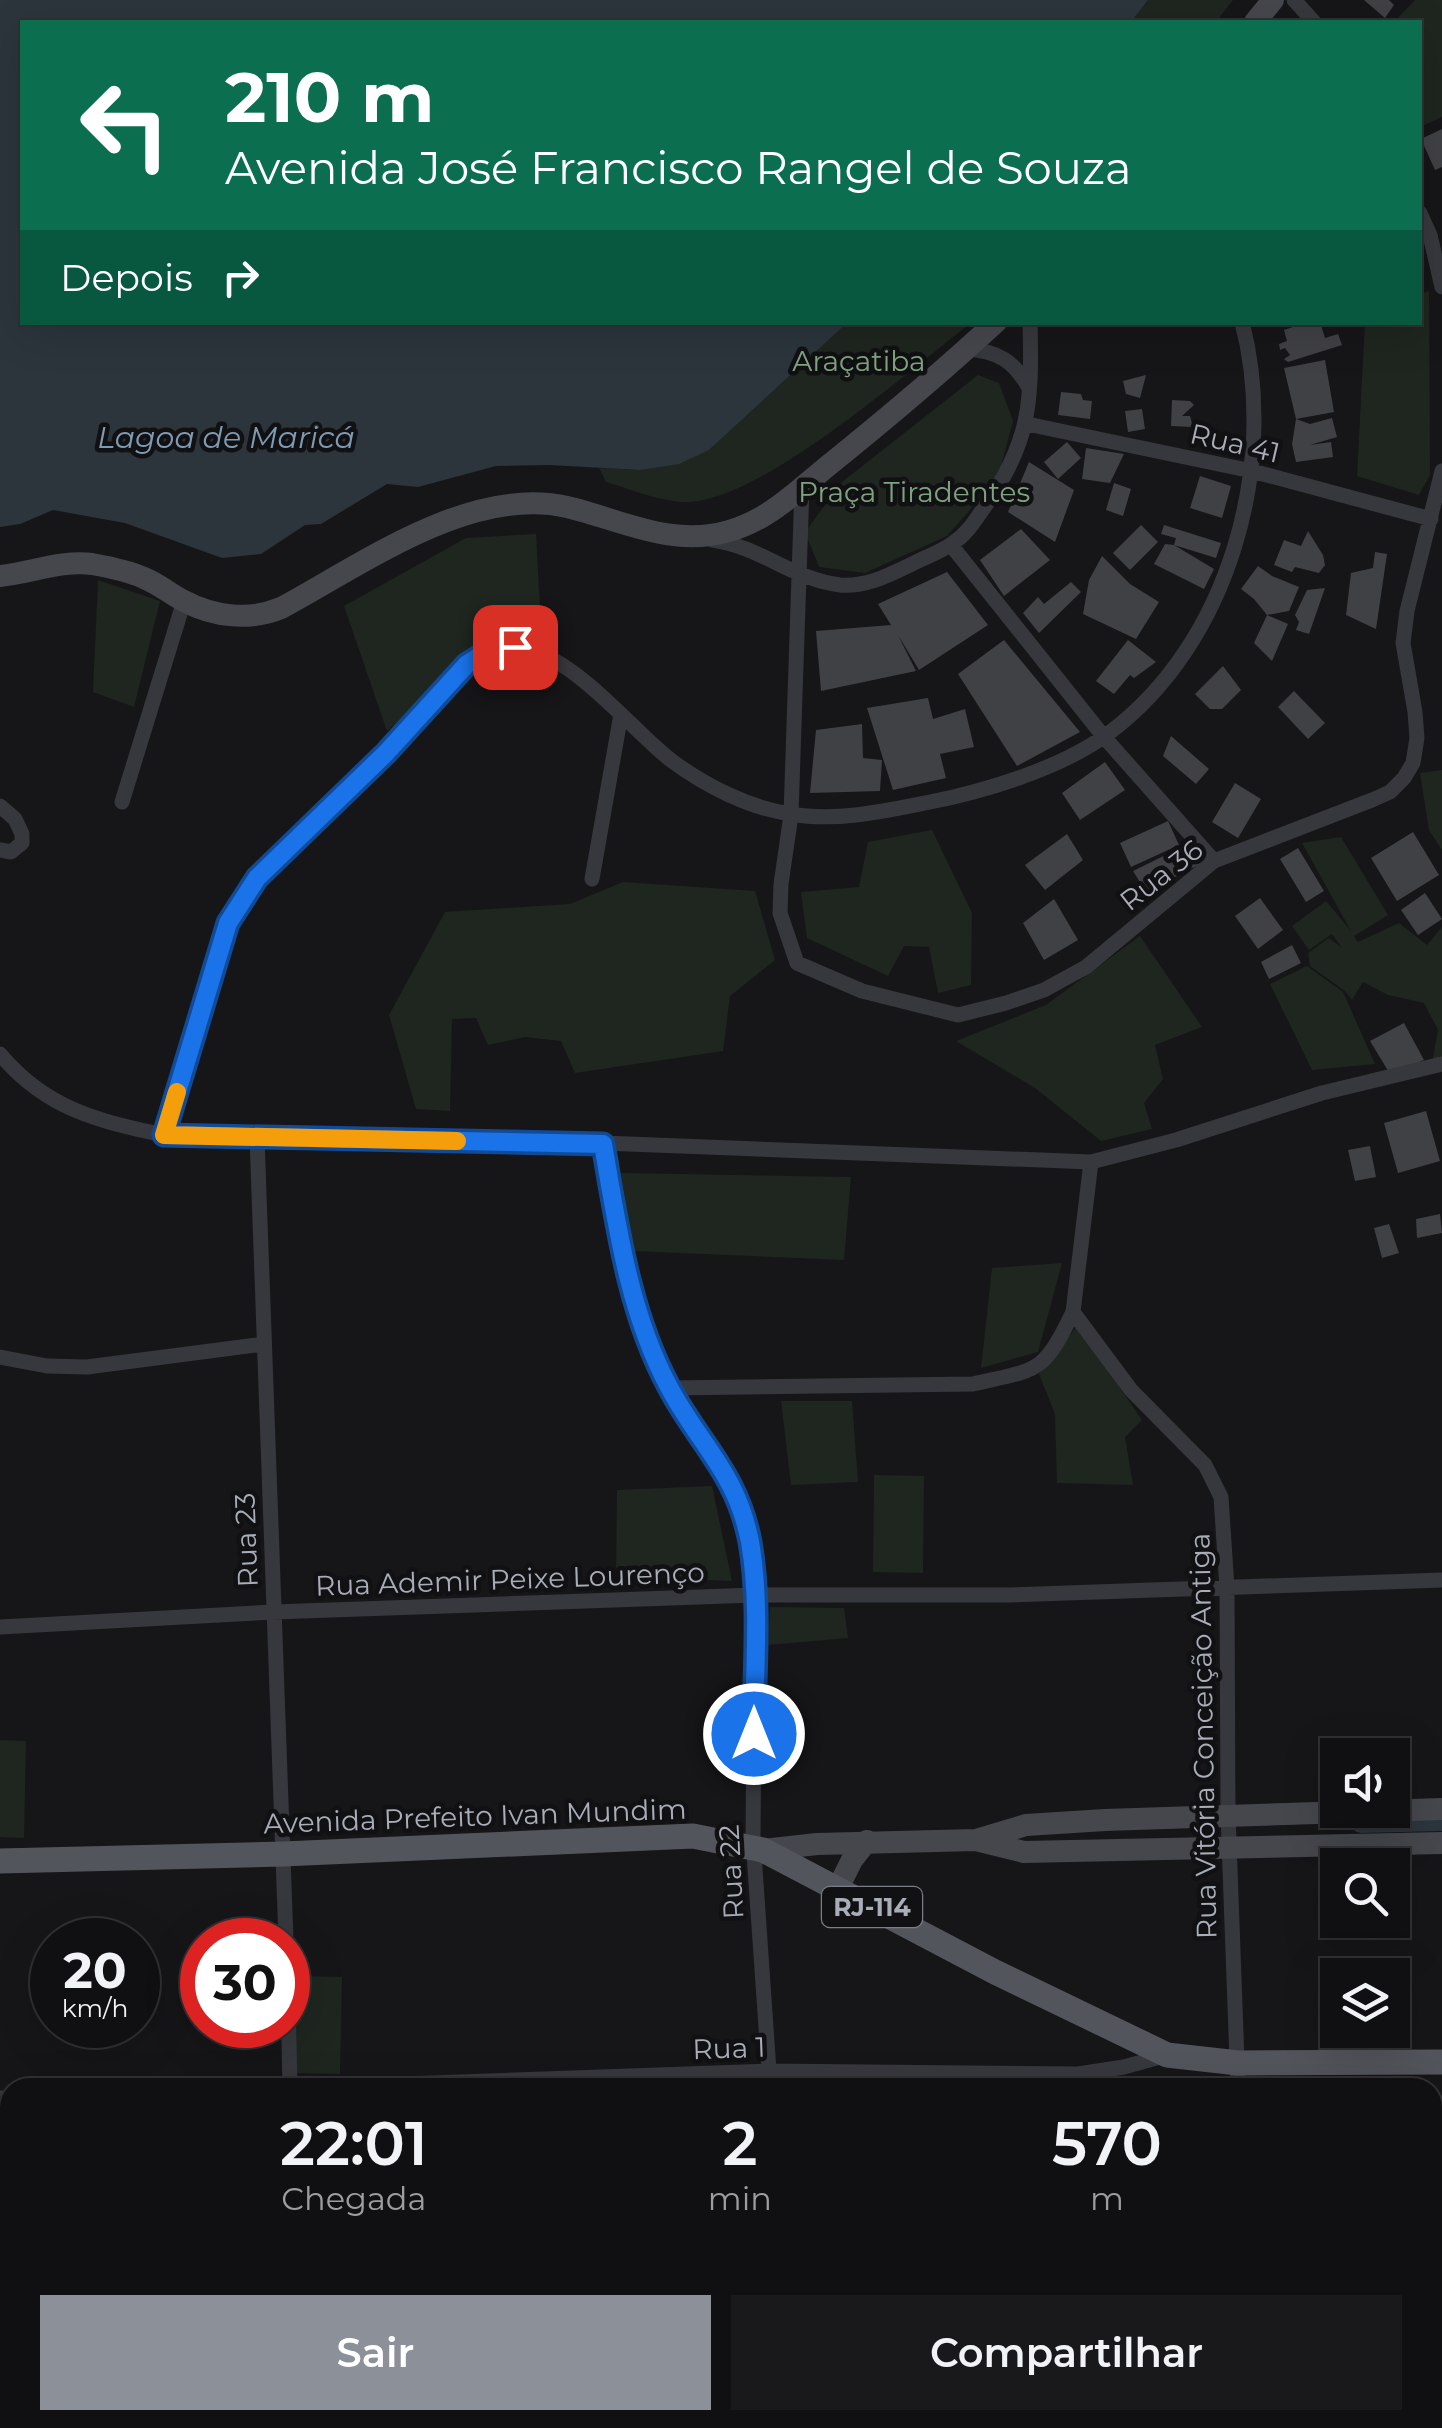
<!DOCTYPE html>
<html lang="pt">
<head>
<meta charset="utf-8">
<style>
	body { margin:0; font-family:Montserrat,sans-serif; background:#19191b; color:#f1f3f6; height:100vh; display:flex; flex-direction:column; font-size:38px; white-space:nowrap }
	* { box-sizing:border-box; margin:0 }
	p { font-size:32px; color:#9c9d9f }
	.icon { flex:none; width:55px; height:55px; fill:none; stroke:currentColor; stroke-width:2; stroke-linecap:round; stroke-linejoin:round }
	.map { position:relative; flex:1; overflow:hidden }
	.side { position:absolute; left:0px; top:2078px; width:1442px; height:352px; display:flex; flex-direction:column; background:#101012; border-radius:30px 30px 0 0; box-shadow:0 10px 40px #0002,0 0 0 2px #303032 }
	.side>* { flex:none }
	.top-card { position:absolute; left:20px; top:20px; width:1402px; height:305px; border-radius:0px; box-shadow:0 10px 40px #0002,0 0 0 2px #303032; background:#0b6e4f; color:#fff; overflow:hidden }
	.buttons { position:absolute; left:1320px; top:1738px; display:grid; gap:20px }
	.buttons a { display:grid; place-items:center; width:90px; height:90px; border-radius:0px; background:#101012; box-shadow:0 10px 40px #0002,0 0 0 2px #303032; font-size:50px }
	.speed { position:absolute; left:30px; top:1918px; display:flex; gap:20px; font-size:50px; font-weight:700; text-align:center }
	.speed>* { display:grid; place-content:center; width:130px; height:130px; border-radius:50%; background:#101012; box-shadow:0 10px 40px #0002,0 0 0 2px #303032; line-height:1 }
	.speed small { font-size:25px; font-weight:400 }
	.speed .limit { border:15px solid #d22; background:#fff; color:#111 }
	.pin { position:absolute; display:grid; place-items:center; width:85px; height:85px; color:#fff; margin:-42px; border-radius:20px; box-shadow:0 5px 15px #0006 }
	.me { position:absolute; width:110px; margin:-55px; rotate:0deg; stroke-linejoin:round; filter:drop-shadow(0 0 8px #0008) }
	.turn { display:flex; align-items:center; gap:35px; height:210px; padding:0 40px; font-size:45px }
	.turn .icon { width:130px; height:130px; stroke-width:2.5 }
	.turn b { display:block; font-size:70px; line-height:85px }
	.then { display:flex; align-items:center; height:95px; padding:0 40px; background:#0003; gap:20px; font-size:38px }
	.eta { display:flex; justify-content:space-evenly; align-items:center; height:170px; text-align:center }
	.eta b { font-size:60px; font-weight:600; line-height:70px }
	.cta { display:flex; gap:20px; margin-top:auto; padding:20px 40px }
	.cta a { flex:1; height:115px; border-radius:0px; background:#8c9099; color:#fff; font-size:40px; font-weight:600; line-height:115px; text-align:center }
	.cta a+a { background:#19191b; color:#f1f3f6 }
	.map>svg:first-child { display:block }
	.green { fill:#1e261f }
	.water { fill:#2c353c }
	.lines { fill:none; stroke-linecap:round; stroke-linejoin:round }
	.canal { stroke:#2c353c; stroke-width:20 }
	.building { fill:#404145 }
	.street { stroke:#37383d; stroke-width:15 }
	.secondary { stroke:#45474d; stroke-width:22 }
	.primary { stroke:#53555c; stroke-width:25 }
	.route-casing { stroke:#114b97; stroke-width:25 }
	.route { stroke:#1a73e8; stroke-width:18 }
	.slow { stroke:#f59e0b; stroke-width:18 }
	.labels { text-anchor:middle; stroke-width:9; stroke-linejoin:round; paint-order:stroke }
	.shield { fill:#111113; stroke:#7b7e86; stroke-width:2.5 }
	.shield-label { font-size:25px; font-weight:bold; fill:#a8adb8 }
	.park-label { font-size:28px; fill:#7fa381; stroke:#111113 }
	.street-label { font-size:28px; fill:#a8adb8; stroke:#111113 }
	.water-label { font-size:30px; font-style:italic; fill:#7f9bb3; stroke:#111113 }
</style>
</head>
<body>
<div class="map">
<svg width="1442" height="2428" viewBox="0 0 1442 2428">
	<rect width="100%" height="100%" fill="#161618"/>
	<path class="green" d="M1148,0H1233L1216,22H1131Z
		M1415,0H1442V117L1420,127V22H1394Z
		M1429,291L1430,475L1419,495L1357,476L1365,323L1420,322V294Z
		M847,323H971C910,369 755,508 681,502C656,500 630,489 606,482L599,468L640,470L709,450Z
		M978,375L999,383L1013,421L998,478L947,536L865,573L819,567L805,532L842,482Z
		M536,534L542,641L493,639L387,731L344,606L466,538Z
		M98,580L160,601L134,707L93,692Z
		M1442,770V850L1429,830L1420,773Z
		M932,830L972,913L971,985L938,993L929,947L904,946L888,976L807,938L801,892L859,887L868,842Z
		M1341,837L1388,915L1354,936L1358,942L1399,923L1427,945L1442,927V1060L1432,1063L1438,1030L1424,1003L1388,995L1363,982L1352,1000L1345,991L1310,966L1308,953L1329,938L1342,948L1332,934L1309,950L1292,926L1326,901L1351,931L1302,843Z
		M623,882L755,891L775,960L730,996L723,1051L575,1073L561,1041L525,1037L488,1045L476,1018L452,1019L450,1111L416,1109L389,1015L445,912L570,904Z
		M1140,936L1202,1027L1155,1045L1163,1079L1144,1103L1152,1129L1101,1141L1035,1088L956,1041L1046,1005Z
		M1307,966L1343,992L1375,1064L1312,1070L1270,984Z
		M621,1173L851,1177L844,1260L633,1251Z
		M1062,1263L1038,1352L981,1368L992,1268Z
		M1077,1326L1142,1420L1125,1437L1133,1485L1057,1483L1055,1414L1039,1374Z
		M781,1401H852L858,1482L791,1485Z
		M874,1475L924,1476L923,1573L873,1572Z
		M712,1486L732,1581L616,1576L617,1490Z
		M770,1607L844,1608L848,1638L768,1645Z
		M0,1740L26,1741L24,1838L0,1837Z
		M292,1976L342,1977L340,2074L291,2073Z
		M1433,2191L1442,2198V2312L1433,2306Z
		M10,2349V2420H205L199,2428H0V2358Z
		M404,2420H649L652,2428H396Z"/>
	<path class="water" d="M0,0H1148L1131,22H22V322L847,323L709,450L679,464L640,470L549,465L496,466L418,487L387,484L321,524L305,525L261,554L222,558L125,523L53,510L20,524L0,527Z"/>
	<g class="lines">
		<path class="canal" d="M1361,1823L1442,1821"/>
	</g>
	<path class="building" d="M1364,0H1389L1394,5L1385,18Z
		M1442,129V167L1435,170L1421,139Z
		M1308,322H1320L1325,338L1338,334L1342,345L1288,362L1284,359L1290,355L1285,348L1280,350L1279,344L1287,341L1284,330Z
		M1325,360L1334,412L1296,419L1284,368Z
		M1146,375L1140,398L1126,394L1123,381Z
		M1061,392L1081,394L1083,400L1092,401L1090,419L1058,415Z
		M1172,400L1190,401L1194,405L1182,416H1190L1193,427L1171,426Z
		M1142,409L1145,429L1128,432L1125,411Z
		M1332,418L1337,437L1310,445L1331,442L1333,457L1296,462L1292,444L1296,419L1310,424Z
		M1067,442L1081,458L1058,479L1044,462Z
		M1086,448L1124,454L1110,483L1082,479Z
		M1029,462L1074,490L1055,542L1008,512Z
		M1200,476L1231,486L1222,518L1190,508Z
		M1114,483L1131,489L1123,516L1106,510Z
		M1141,525L1158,542L1130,570L1113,553Z
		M1164,525L1221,543L1216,558L1174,545L1176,538L1161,534Z
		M1021,529L1050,560L1004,596L980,560Z
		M1308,531L1323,555L1325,565L1319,573L1295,567L1292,572L1274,565L1284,540L1301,546Z
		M1165,544L1174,545L1214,569L1204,589L1154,564Z
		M1375,552L1387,554L1376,629L1346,615L1351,573L1373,568Z
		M1102,556L1130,584L1159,602L1136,639L1083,614L1089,580Z
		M1258,566L1272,576L1299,587L1289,611L1267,615L1288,624L1272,661L1254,643L1267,615L1254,599L1241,589Z
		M947,572L988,625L919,670L898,635L916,671L821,691L816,631L891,625L878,604Z
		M1071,582L1081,592L1039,633L1023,613L1038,597L1044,604Z
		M1325,588L1309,634L1296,630L1299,622L1295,615L1307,590Z
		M1004,640L1080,732L1017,766L958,674Z
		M1128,640L1156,662L1134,678L1130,675L1114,694L1096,681Z
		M1223,666L1241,690L1222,709H1210L1195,694Z
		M1294,691L1325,723L1308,739L1278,707Z
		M928,698L933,719L965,709L974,747L940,754L946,778L893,790L867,708Z
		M862,724L863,758L882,760L880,791L810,793L816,730Z
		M1171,736L1209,769L1196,784L1163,756Z
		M1105,762L1125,790L1080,820L1062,793Z
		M1235,783L1261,799L1238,838L1212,822Z
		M1168,821L1179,845L1131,867L1120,843Z
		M1413,832L1439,875L1397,901L1371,858Z
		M1067,834L1083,860L1045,890L1025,865Z
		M1190,843L1200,864L1146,892L1133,871Z
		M1298,848L1324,891L1306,902L1280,859Z
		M1425,893L1442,919L1418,935L1401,910Z
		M1260,898L1283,930L1258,949L1235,916Z
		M1054,899L1078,940L1044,960L1023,923Z
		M1292,945L1301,963L1269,979L1261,962Z
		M1404,1023L1424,1060L1390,1074L1370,1041Z
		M1426,1111L1440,1161L1398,1173L1384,1123Z
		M1370,1146L1376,1177L1355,1181L1348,1150Z
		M1440,1214L1442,1233L1417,1238L1416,1219Z
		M1389,1224L1399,1253L1382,1258L1374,1228Z"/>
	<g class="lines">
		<path class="street" d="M1294,0L1314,22
			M1420,213L1430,235L1442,287
			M967,349C998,351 1014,361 1029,388
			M1027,424L1252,471L1431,519
			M802,487L791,815L781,884L780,913L797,963L862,991L958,1015L1006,1003L1044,990L1086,967L1214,861L1372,800L1390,792L1404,778L1413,763L1417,738L1415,712L1403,643L1407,611L1442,471
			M712,540C759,546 794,580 840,585C867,587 889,575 912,564C925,557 941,552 953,543C966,535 974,522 983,509C1031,443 1032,401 1030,322
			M951,545L1104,737L1214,861
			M122,802L184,601
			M0,806L15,819L22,834V843L11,852L0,850
			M592,879L621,714
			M0,1054C46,1109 98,1121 164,1135L603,1143L1091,1162L1176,1140L1322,1093L1442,1064
			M164,1135C183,1069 200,986 228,925C246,884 281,856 312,826C338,803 363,778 387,752C414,723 438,685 470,662C479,655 490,650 502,648C562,638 628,728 672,761C706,786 749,808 791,814C837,822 885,811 930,802C986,791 1062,768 1109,733C1229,644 1279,464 1242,322
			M257,1138L286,1940
			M603,1143L614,1215L636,1305L669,1388L722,1466L740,1507L750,1542L755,1595L753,1839L769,2071L779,2088
			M1091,1162L1073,1312L1131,1390L1205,1465L1221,1497L1227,1588L1228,1814L1238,2088
			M0,1357L47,1366L87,1367L264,1344
			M669,1388L973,1384C1039,1369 1043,1374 1073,1312
			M0,1627L274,1612L755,1595H1008L1442,1580
			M288,1998L290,2088
			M290,2088L769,2071L1078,2074L1124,2067L1167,2055
			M0,2098H10
			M668,2420L670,2428
			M985,2420L990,2428
			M1410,2420L1424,2428
			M1053,2428L1068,2420"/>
		<path class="secondary" d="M1255,22L1273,0
			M0,576C30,573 62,560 92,564C109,567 129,571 144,578C159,584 170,594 184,601C214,617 250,621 281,608C363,564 471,485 567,507C622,520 672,548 729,531C769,520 798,490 829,465C886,419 942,372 996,322
			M976,1840L1024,1852L1442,1843
			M763,1850L817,1844L976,1840L1026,1825L1105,1820L1442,1809
			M837,1890L852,1860L867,1841"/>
		<path class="primary" d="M0,1861L283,1854L693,1836L763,1850L995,1972L1167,2055L1238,2063L1442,2062"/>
	</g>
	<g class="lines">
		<defs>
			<path id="route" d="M515,647L486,652L467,664L386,753L257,878L228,923L164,1135L603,1144C617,1225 629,1313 669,1387C699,1444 737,1473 750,1542C761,1605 754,1671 754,1734"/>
		</defs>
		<use href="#route" class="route-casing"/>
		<use href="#route" class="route"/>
		<path class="slow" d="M177,1092L164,1135L457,1141"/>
	</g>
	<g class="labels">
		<rect class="shield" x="822" y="1887" width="100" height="40" rx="8"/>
		<g class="shield-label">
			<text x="872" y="1916">RJ-114</text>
		</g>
		<g class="park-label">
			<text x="859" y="371">Araçatiba</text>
			<text x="914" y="502">Praça Tiradentes</text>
		</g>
		<g class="street-label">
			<text transform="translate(1235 443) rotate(13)" y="10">Rua 41</text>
			<text transform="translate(1161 875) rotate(-38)" y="10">Rua 36</text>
			<text transform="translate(246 1540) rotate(-92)" y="10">Rua 23</text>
			<text transform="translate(510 1579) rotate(-2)" y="10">Rua Ademir Peixe Lourenço</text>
			<text transform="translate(1203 1736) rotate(-91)" y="10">Rua Vitória Conceição Antiga</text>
			<text transform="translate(475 1816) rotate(-2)" y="10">Avenida Prefeito Ivan Mundim</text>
			<text transform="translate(731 1872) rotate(-93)" y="10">Rua 22</text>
			<text transform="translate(729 2048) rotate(-2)" y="10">Rua 1</text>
		</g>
		<g class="water-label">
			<text x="226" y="448">Lagoa de Maricá</text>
		</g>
	</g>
</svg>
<div class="buttons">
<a><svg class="icon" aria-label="sound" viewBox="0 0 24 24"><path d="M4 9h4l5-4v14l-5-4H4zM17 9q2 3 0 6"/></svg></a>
<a><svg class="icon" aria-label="search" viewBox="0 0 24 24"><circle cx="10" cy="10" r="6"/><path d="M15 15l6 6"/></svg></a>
<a><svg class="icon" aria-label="layers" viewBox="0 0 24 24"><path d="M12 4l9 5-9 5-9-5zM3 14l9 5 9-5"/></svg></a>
</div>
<div class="speed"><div>20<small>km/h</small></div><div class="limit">30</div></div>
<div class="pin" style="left:515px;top:647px;background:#d93025"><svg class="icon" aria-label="arrive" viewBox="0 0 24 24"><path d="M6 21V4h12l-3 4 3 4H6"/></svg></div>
<svg class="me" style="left:754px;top:1734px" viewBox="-20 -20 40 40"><circle r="17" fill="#1a73e8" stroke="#fff" stroke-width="3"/><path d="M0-11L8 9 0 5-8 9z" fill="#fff"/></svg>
<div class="top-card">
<div class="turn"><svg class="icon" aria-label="left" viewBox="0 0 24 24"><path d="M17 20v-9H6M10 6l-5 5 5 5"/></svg><div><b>210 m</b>Avenida José Francisco Rangel de Souza</div></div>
<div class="then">Depois<svg class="icon" aria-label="right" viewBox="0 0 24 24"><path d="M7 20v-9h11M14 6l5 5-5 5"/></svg></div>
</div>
<section class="side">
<div class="eta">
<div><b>22:01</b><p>Chegada</p></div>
<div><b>2</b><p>min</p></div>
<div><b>570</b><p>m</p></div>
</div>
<div class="cta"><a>Sair</a><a>Compartilhar</a></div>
</section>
</div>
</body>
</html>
